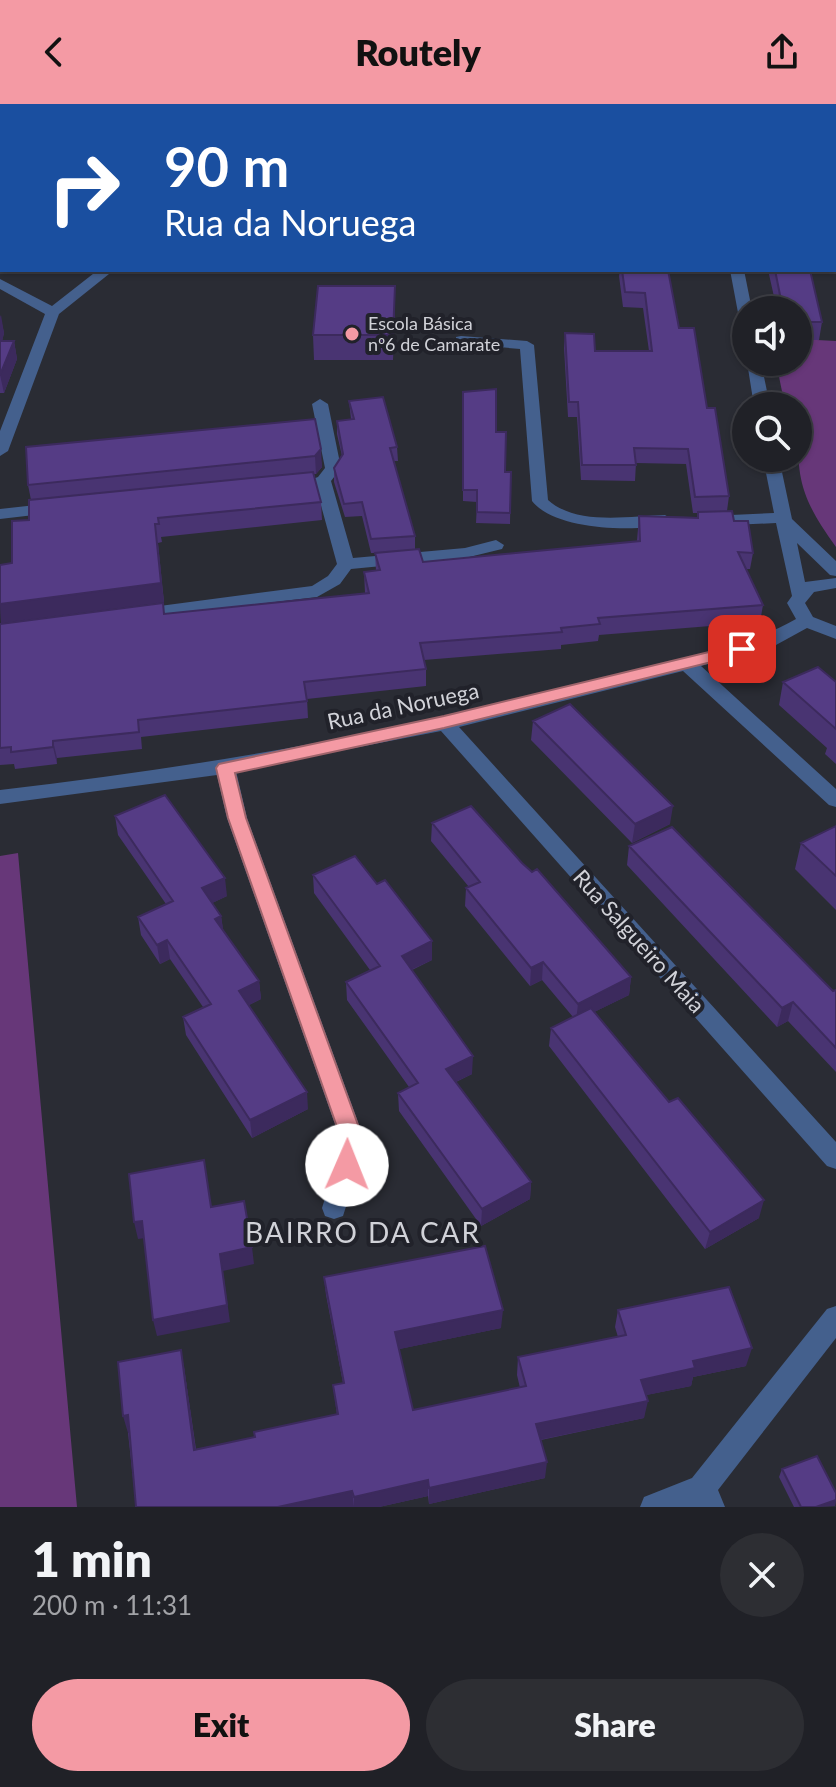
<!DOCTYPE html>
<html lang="en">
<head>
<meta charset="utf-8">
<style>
	body { margin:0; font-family:Lato,sans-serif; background:#2d2e33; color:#f1f3f6; height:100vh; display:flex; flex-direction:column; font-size:30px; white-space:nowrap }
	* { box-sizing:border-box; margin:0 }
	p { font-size:26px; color:#a2a3a7 }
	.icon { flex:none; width:44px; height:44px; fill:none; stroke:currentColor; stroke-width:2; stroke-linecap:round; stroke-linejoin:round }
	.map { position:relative; height:1403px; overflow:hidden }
	.details { display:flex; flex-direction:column; background:#202127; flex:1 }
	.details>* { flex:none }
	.top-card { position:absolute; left:0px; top:0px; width:836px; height:168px; box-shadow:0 2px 6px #0004,0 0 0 2px #3d3e44; background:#1a4fa0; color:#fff; overflow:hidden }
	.controls { position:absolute; left:732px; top:192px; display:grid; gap:16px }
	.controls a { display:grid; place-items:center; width:80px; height:80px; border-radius:50%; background:#202127; box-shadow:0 2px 6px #0004,0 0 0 2px #3d3e44; font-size:40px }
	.pin { position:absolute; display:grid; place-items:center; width:68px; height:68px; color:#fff; margin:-34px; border-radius:16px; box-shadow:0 4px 12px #0006 }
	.me { position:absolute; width:88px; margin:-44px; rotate:1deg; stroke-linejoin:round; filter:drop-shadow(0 0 6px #0008) }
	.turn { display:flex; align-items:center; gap:28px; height:168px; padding:0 32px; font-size:36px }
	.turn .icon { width:104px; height:104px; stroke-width:2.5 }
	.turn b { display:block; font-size:56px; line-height:68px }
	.round { display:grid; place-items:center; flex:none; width:84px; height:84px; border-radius:42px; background:#2d2e33 }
	.summary { display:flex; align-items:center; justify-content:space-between; height:136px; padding:0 32px }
	h1 { font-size:48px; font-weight:800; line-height:60px }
	.button { display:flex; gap:16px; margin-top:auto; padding:16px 32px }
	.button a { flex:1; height:92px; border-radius:48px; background:#f49aa4; color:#111; font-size:32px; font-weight:800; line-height:92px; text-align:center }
	.button a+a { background:#2d2e33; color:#f1f3f6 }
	header { display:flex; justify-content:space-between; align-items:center; height:104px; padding:0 32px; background:#f49aa4; color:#111; font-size:36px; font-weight:800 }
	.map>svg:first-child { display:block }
	.green { fill:#673779 }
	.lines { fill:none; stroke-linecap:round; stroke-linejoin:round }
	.minor { fill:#44608d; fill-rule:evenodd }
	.wall { fill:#493472 }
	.shaded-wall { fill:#3c2a5d }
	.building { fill:#553c85; stroke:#3c2a5d; stroke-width:2 }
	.route { fill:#f49aa4; stroke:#9f646b; stroke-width:2 }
	.poi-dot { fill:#f49aa4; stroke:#21222a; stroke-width:3 }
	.labels { text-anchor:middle; stroke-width:8; stroke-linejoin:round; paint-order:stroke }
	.far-poi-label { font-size:18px; fill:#d1d2d8; stroke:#21222a; text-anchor:start }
	.street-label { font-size:22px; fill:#d1d2d8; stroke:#21222a }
	.near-neighbourhood-label { font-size:28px; letter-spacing:2px; fill:#d1d2d8; stroke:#21222a }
</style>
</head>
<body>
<header><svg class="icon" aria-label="back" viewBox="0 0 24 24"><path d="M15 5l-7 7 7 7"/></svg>Routely<svg class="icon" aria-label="share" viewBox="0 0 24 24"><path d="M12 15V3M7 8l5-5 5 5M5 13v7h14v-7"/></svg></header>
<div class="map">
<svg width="836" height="1403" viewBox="0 0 836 1403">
	<rect width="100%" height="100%" fill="#2a2c34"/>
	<path class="green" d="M798,235L836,237V443C794,385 798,369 798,302H785L776,258H798Z
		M18,749L77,1403H0V752Z"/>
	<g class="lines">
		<path class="minor" d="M223,0H245L246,2H224Z
			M834,100H836V108H834Z
			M834,132H836V140H834Z
			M0,160L2,166L7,167L0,169Z
			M98,166H114L59,210L8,347L0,352V327L45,210L0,185V175L52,202Z
			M730,166H744L752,206H746V218L739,214Z
			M461,232L527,237L534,241L548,396C577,422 629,412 665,411L673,416L671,420C635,428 556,427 532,397L520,245L456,239V233Z
			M747,258H761L770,302H754Z
			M320,295L328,300L341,364L331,377L353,454L465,444L496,436L504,441L502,445L465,454L351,465L340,480L317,493L131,515L128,511L137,505L312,482L328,472L337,460L316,383L305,378L318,373L325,364L312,300Z
			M763,354H779L792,415L836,457V472L830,471L797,439L805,478L836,474V484L814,488L805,499L813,513L836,522V535L807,524L776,541L701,562L836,685V703L829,701L683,567L459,623L836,1038V1065L827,1062L441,627L236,667L247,714L366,1040L343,1112L334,1115L325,1112L322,1104L342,1040L227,714L217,671L0,700V686C201,663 399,628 594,578C662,560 735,549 796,515L787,499L792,492L776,419L709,422L701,417L709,412L774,409Z
			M54,399L62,404L60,408L0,415V405Z
			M836,1202V1234L718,1386L725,1403H640L644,1393L692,1374L827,1205Z"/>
	</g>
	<path class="wall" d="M620,166H668L679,224L707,304L729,392L727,407L753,449L750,465H746L763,501L760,518L599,531L598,537L561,541V545L424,556L426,565V582L307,595L308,614L141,633L142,645L57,654V660L15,665L14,660L0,661V520L165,510L365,489L364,468L376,467L375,449H371L362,412L345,413L334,378V364L342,352L337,330V317L351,315L349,297L397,343L398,357H394L415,432V445L423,458L637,437L639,412L697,413L698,409H693L686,360L636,359L635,377L581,376L577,313H568L564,244L565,229L595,247H649L643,204L623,203L619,172Z
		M768,166H810L822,218L819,236H798V206H777Z
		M395,182L393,256H314L313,231Z
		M0,211L4,229L2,237H14L17,255L4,289H0Z
		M463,288L505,368H511L510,420L476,419L477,398L463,397Z
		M315,315L322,363L316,370H313L321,398L322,416L161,433L162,438L158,439L164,498L1,519L0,461L12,459L29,416L31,396L28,381Z
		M783,578H836V660L825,650L827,644L779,601Z
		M533,617L670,720L632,739L531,636Z
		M115,712L227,792L212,799L221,812L223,827L259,877L261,895L249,901L308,1005L252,1034L186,931L183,913L203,903L170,855L160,860L141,831L138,813L166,800L118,731Z
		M432,719L522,759L631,873L629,891L594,908L759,1114L705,1145L549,942L551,924L573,913L542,876L530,882L465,802L466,784L469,783L431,737Z
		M836,722V806L795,765L801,739Z
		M629,742L833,887L836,886V968L788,917L777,923L627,761Z
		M313,771L377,780L432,837V856L412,866L472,970L456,978L531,1078L530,1095L481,1122L399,1007L398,989L409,983L347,896L346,878L370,866L314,789Z
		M324,1173L501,1224L399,1245L413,1306L520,1284L517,1271L518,1253L618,1233L615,1223L618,1206L746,1262L693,1273L691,1282L646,1291L644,1314L541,1336L545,1374L429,1400L428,1392L379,1403H136L128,1329L184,1263L196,1345L255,1333L337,1311L333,1281L343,1279L326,1191Z
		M782,1365L836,1389L835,1402L794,1403L779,1373Z"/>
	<path class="shaded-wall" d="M395,182V207L393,256V231Z
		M1,211L4,229L0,247V214Z
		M14,237L17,255L4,289L0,271Z
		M321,345L322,363L316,370L315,352Z
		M155,420L164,498L1,519L0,500Z
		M53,637L57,654V660L53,643Z
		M673,702L670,720L632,739L635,720Z
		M225,774L227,792L204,803L202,784Z
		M221,812L224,830L215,815Z
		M167,836L170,855L160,860L157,841Z
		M432,837V856L402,870V852Z
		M543,858L542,876L530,882L531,864Z
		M631,873L629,891L576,917L578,900Z
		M259,877L261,895L241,905L239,887Z
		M793,898L788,917L777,923L782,904Z
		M473,952L472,970L445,983L446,965Z
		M307,988L308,1005L252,1034L250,1016Z
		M531,1078L530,1095L481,1122L482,1105Z
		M764,1096L759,1114L705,1145L710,1128Z
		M142,1117L146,1134L138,1135L134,1118Z
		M252,1143L254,1160L223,1167L230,1218L157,1232L153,1216L220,1150Z
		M503,1206L501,1224L395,1246V1228Z
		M752,1244L746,1262L693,1273L691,1282L637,1293L641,1276L693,1257Z
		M181,1246L184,1263L198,1362L194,1346Z
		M648,1297L644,1314L534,1337L536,1320Z
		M128,1311L132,1328L128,1329L123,1312Z
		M547,1358L545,1374L429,1400V1384Z
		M428,1376V1392L379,1403H354V1393Z
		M352,1387L354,1403H278Z
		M836,1396L835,1402L816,1403Z"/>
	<path class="building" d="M622,166H668L679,224H694L707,304H715L729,392L695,393L688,345L634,344L636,361H582L578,298H569L565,229L594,230L595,247H652L645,189L625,188Z
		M775,166H810L822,218H798V206H783Z
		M318,182H395L393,231H313Z
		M0,237H14L0,271Z
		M496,285V328H506L505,368H511L510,409L477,408V386H463V288Z
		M383,293L397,343L390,344L415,432L371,435L362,398L344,400L334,364L343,350L337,317L354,315L349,297Z
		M315,315L321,345L315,352L28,381L26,343Z
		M313,368L321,398L158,414L159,420H155L161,479L0,500V461L12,459V417L29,416V396Z
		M732,407L734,417H748L753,449L738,448L763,501L598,514L600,520L561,524L562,528L420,539L426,565L304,578L307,597L138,616L139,628L53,637V643L11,648V643L0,644V520L163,499L164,510L369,489L364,468L380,466L375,449L419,445L423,458L640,437L639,412L698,414V408Z
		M818,563L836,578V625L783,578Z
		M570,600L673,702L635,720L533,617Z
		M165,691L225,774L202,784L221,812L215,815L259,877L239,887L307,988L250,1016L183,913L211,900L167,836L157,841L138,813L173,797L115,712Z
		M471,702L522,759L532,768L537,765L631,873L578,900L543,858L531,864L466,784L480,778L432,719Z
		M836,722V772L801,739Z
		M672,723L833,887L836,886V944L793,898L782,904L629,742Z
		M355,752L377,780L385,776L432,837L402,852L473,952L446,965L531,1078L482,1105L398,989L418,979L346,878L380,862L313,771Z
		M591,904L669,998L678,994L764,1096L710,1128L551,924Z
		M204,1056L211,1103L244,1097L252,1143L220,1150L227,1201L153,1216L142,1117L134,1118L129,1070Z
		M485,1142L503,1206L395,1228L413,1306L526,1282L518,1253L626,1231L618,1206L729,1183L752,1244L693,1257L695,1264L641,1276L648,1297L536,1320L547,1358L429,1384L428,1376L354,1393L352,1387L278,1403H136L128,1311L123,1312L118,1258L181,1246L194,1346L255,1333L254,1328L338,1310L333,1281L344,1279L324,1173Z
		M817,1352L836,1389V1396L816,1403H801L782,1365Z"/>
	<path class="route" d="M742,540L748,541V549L444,624L235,669L246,714L365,1040L355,1068L347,1071L339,1068L336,1061L343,1040L228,714L216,664L219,660L444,612Z"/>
	<circle class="poi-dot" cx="352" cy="230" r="8"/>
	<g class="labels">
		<g class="far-poi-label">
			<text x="368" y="226">Escola Básica<tspan x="368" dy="21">nº6 de Camarate</tspan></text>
		</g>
		<g class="street-label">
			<text transform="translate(403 602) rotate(-12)" y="8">Rua da Noruega</text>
			<text transform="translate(639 837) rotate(48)" y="8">Rua Salgueiro Maia</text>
		</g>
		<g class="near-neighbourhood-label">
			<text x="363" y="1139">BAIRRO DA CAR</text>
		</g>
	</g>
</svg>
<div class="controls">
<a><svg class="icon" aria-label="sound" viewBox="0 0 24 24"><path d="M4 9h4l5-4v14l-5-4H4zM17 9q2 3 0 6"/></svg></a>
<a><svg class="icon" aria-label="search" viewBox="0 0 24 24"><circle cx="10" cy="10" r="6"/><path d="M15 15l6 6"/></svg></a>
</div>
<div class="pin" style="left:742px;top:545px;background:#d93025"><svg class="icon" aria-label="arrive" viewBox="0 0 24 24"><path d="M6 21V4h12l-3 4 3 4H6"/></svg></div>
<svg class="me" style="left:347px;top:1061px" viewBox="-20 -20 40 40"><circle r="19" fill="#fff"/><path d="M0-13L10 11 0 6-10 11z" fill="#f49aa4"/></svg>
<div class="top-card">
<div class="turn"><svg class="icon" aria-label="right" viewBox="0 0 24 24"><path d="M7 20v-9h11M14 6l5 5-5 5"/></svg><div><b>90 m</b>Rua da Noruega</div></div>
</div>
</div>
<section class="details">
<div class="summary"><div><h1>1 min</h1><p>200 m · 11:31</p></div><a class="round"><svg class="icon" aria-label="close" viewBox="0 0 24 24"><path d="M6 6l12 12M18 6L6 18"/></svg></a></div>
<div class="button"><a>Exit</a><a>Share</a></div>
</section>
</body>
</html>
